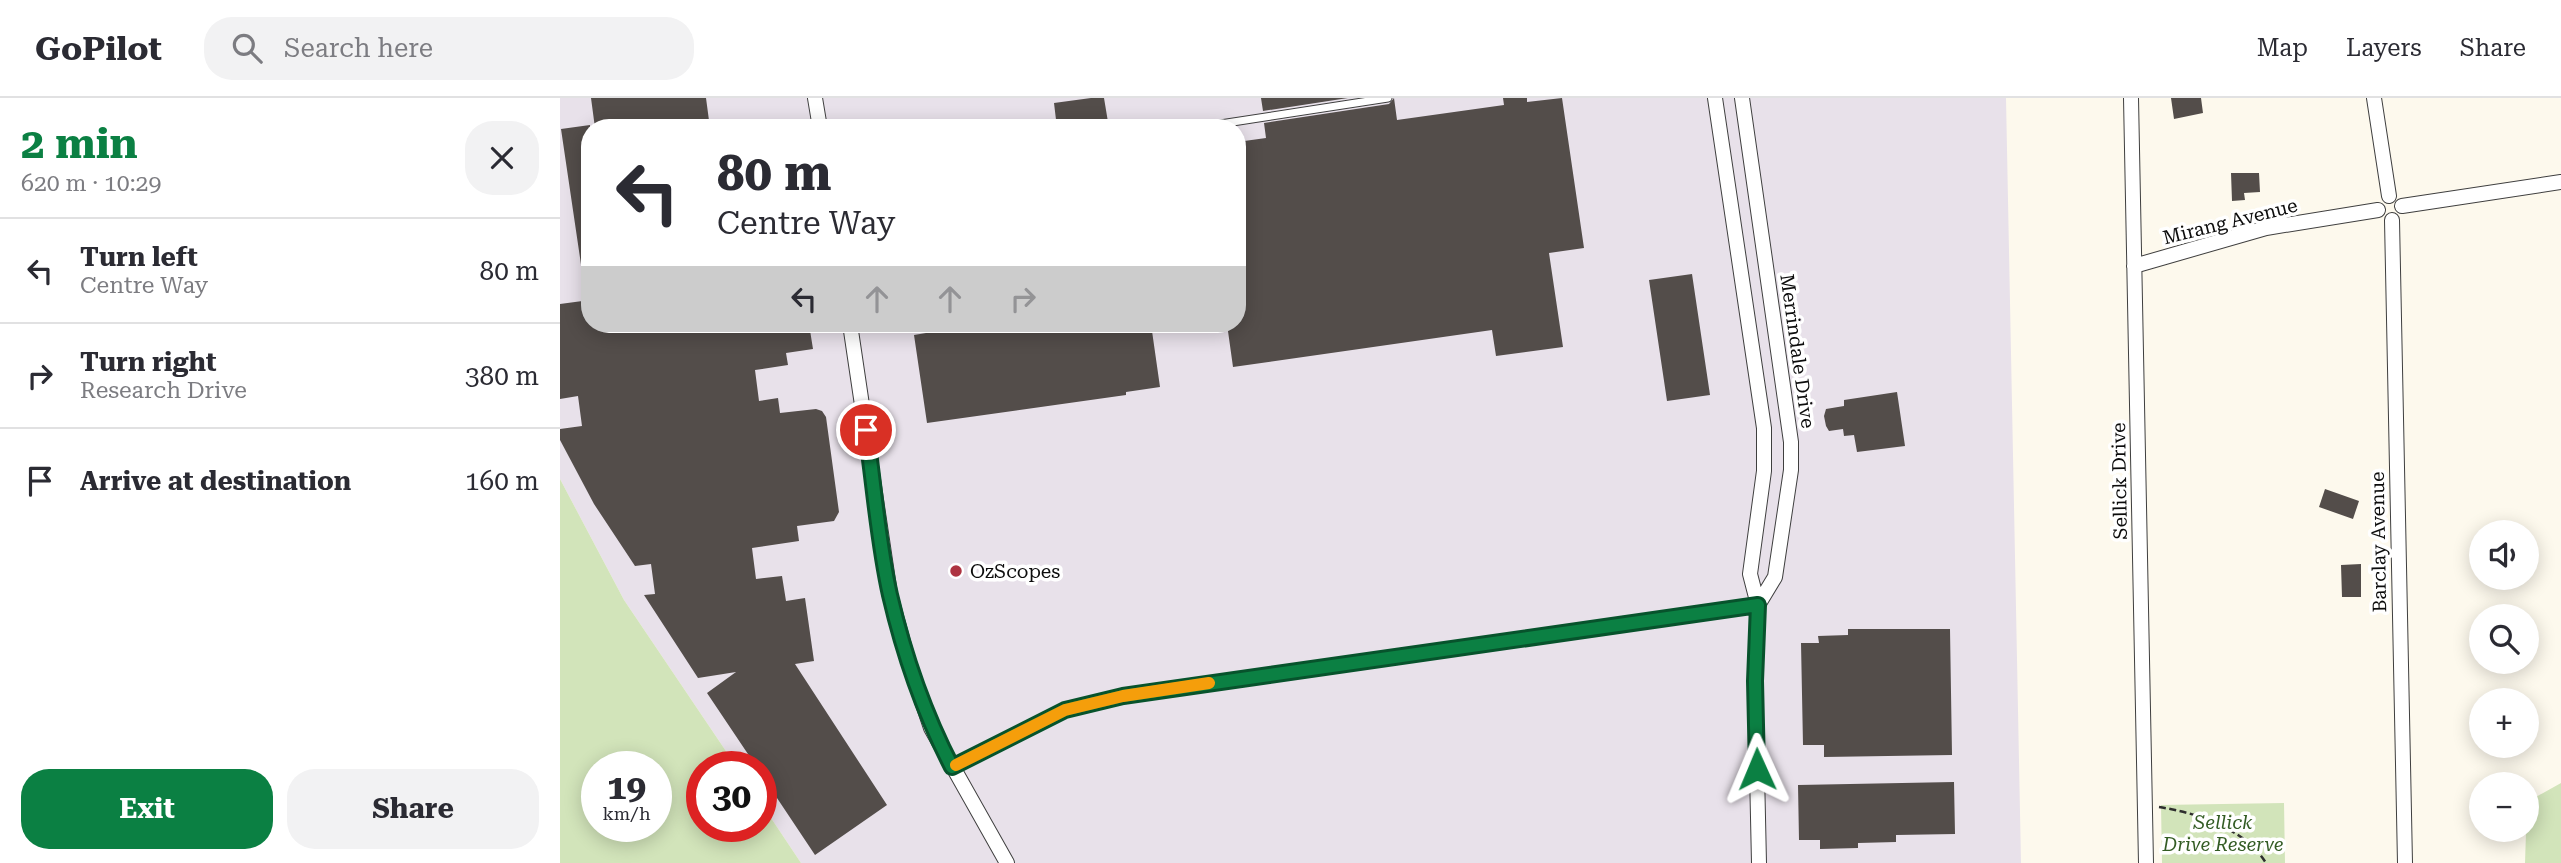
<!DOCTYPE html>
<html lang="en">
<head>
<meta charset="utf-8">
<style>
	body { margin:0; font-family:"Roboto Serif",serif; background:#f2f2f3; color:#2b2b33; height:100vh; display:flex; flex-direction:column; font-size:26px; white-space:nowrap }
	* { box-sizing:border-box; margin:0 }
	p { font-size:23px; color:#7c7c81 }
	.icon { flex:none; width:38px; height:38px; fill:none; stroke:currentColor; stroke-width:2; stroke-linecap:round; stroke-linejoin:round }
	.map { position:relative; flex:1; overflow:hidden }
	.sheet { display:flex; flex-direction:column; background:#fff; width:560px }
	.sheet>* { flex:none }
	.top-card { position:absolute; left:21px; top:21px; width:665px; height:214px; border-radius:28px; box-shadow:0 4px 18px #0003; background:#fff; color:#2b2b33; overflow:hidden }
	.buttons { position:absolute; left:1909px; top:422px; display:grid; gap:14px }
	.buttons a { display:grid; place-items:center; width:70px; height:70px; border-radius:50%; background:#fff; box-shadow:0 4px 18px #0003; font-size:35px }
	.speed { position:absolute; left:21px; top:653px; display:flex; gap:14px; font-size:35px; font-weight:700; text-align:center }
	.speed>* { display:grid; place-content:center; width:91px; height:91px; border-radius:50%; background:#fff; box-shadow:0 4px 18px #0003; line-height:1 }
	.speed small { font-size:18px; font-weight:400 }
	.speed .limit { border:10px solid #d22; background:#fff; color:#111 }
	.pin { position:absolute; display:grid; place-items:center; width:60px; height:60px; color:#fff; margin:-30px; border:4px solid #fff; border-radius:50%; box-shadow:0 2px 7px #0007 }
	.me { position:absolute; width:77px; margin:-38px; rotate:359deg; stroke-linejoin:round; filter:drop-shadow(0 0 5px #0008) }
	.turn { display:flex; align-items:center; gap:24px; height:147px; padding:0 21px; font-size:32px }
	.turn .icon { width:91px; height:91px; stroke-width:2.5 }
	.turn b { display:block; font-size:49px; line-height:60px }
	.lanes { display:flex; align-items:center; height:66px; padding:0 21px; background:#0003; justify-content:center; gap:35px; direction:ltr }
	.lanes .off { opacity:.35 }
	.round { display:grid; place-items:center; flex:none; width:74px; height:74px; border-radius:28px; background:#f2f2f3 }
	.overview { display:flex; align-items:center; justify-content:space-between; height:119px; padding:0 21px }
	h1 { font-size:42px; font-weight:700; line-height:52px; color:#0b8043 }
	.action { display:flex; gap:14px; margin-top:auto; padding:14px 21px }
	.action a { flex:1; height:80px; border-radius:28px; background:#0b8043; color:#fff; font-size:28px; font-weight:700; line-height:80px; text-align:center }
	.action a+a { background:#f2f2f3; color:#2b2b33 }
	ul { padding:0; list-style:none }
	li { display:flex; align-items:center; gap:21px; height:105px; padding:0 21px; border-top:2px solid #e1e1e2 }
	li div { flex:1 }
	li b { display:block; font-size:26px }
	li em { font-style:normal }
	header { display:flex; align-items:center; gap:42px; box-sizing:border-box; height:98px; padding:0 35px; background:#fff; border-bottom:2px solid #e1e1e2 }
	header strong { font-size:33px }
	nav { display:flex; gap:38px; margin-inline-start:auto; font-size:24px }
	.search { width:490px; height:63px; background:#f2f2f3; display:flex; align-items:center; gap:18px; box-sizing:border-box; padding:0 24px; border-radius:28px; color:#7c7c81; font-size:26px }
	main { display:flex; flex:1; min-height:0 }
	.map>svg:first-child { display:block }
	.industrial { fill:#e8e1ea; fill-rule:evenodd }
	.green { fill:#d2e4ba; fill-rule:evenodd }
	.building { fill:#534d4a }
	.lines { fill:none; stroke-linecap:round; stroke-linejoin:round }
	.lane-casing { stroke:#3f3f3f; stroke-width:9 }
	.street-casing { stroke:#3f3f3f; stroke-width:16 }
	.path { stroke:#2e2e2e; stroke-width:2.5; stroke-dasharray:7 3.5; stroke-linecap:butt }
	.lane { stroke:#fff; stroke-width:7 }
	.street { stroke:#fff; stroke-width:14 }
	.route-casing { stroke:#07532c; stroke-width:18 }
	.route { stroke:#0b8043; stroke-width:12 }
	.slow { stroke:#f59e0b; stroke-width:12 }
	.poi-dot { fill:#ad3341; stroke:#fff; stroke-width:2.5 }
	.labels { text-anchor:middle; stroke-width:7; stroke-linejoin:round; paint-order:stroke }
	.street-label { font-size:19px; fill:#0c0c0c; stroke:#fff }
	.poi-label { font-size:19px; fill:#0c0c0c; stroke:#fff; text-anchor:start }
	.park-label { font-size:19px; font-style:italic; fill:#335c24; stroke:#fff }
</style>
</head>
<body>
<header>
<strong>GoPilot</strong>
<div class="search"><svg class="icon" aria-label="search" viewBox="0 0 24 24"><circle cx="10" cy="10" r="6"/><path d="M15 15l6 6"/></svg>Search here</div>
<nav><a>Map</a><a>Layers</a><a>Share</a></nav>
</header>
<main>
<section class="sheet">
<div class="overview"><div><h1>2 min</h1><p>620 m · 10:29</p></div><a class="round"><svg class="icon" aria-label="close" viewBox="0 0 24 24"><path d="M6 6l12 12M18 6L6 18"/></svg></a></div>
<ul>
<li><svg class="icon" aria-label="left" viewBox="0 0 24 24"><path d="M17 20v-9H6M10 6l-5 5 5 5"/></svg><div><b>Turn left</b><p>Centre Way</p></div><em>80 m</em></li>
<li><svg class="icon" aria-label="right" viewBox="0 0 24 24"><path d="M7 20v-9h11M14 6l5 5-5 5"/></svg><div><b>Turn right</b><p>Research Drive</p></div><em>380 m</em></li>
<li><svg class="icon" aria-label="arrive" viewBox="0 0 24 24"><path d="M6 21V4h12l-3 4 3 4H6"/></svg><div><b>Arrive at destination</b></div><em>160 m</em></li>
</ul>
<div class="action"><a>Exit</a><a>Share</a></div>
</section>
<div class="map">
<svg width="2001" height="765" viewBox="0 0 2001 765">
	<rect width="100%" height="100%" fill="#fdf9ed"/>
	<path class="industrial" d="M0,0H1446L1461,765H241L201,705V668H176L64,502L0,381ZM30,30H677V226H30Z"/>
	<path class="green" d="M0,381L64,502L176,668H142V728H201V705L241,765H0ZM37,668H96V728H37Z
		M2001,685V765H1965L1967,704Z
		M1724,705L1725,765H1602L1601,707Z"/>
	<path class="building" d="M31,0H146L150,30H35Z
		M531,0H544L549,30H497L494,5Z
		M701,0H788L703,13Z
		M834,0L837,22L944,7L943,0H967V4L1002,0L1024,150L989,155L1003,249L936,258L932,232L673,269L667,226H677V44L706,40L704,25L829,6Z
		M1611,0H1641L1643,15L1614,21Z
		M30,27V179L23,180L1,31Z
		M1671,75H1699L1700,94L1684,95L1685,102L1672,103Z
		M1132,176L1150,297L1107,303L1089,182Z
		M30,202V226H249L253,251L226,255L228,267L195,272L199,303L218,300L220,315L256,311L262,313L266,319L279,414L274,423L237,428L239,443L192,450L196,481L222,478L226,503L245,500L254,563L235,566L327,707L255,757L201,676V668H196L147,595L176,574L138,580L84,497L95,496L91,466L75,468L34,406L0,342V331L22,328L18,298L0,301V206Z
		M377,226H591L600,289L566,294V297L367,325L354,237L378,233Z
		M1337,294L1345,348L1297,354L1294,337L1284,338L1283,331L1269,333L1266,328L1264,318L1266,311L1284,308V302Z
		M1765,391L1799,403L1793,421L1759,409Z
		M1801,466V499H1782L1781,467Z
		M1288,531H1390L1392,657L1264,659V647H1243L1241,545H1259L1258,538L1288,537Z
		M1394,684L1395,736L1336,737V744L1298,745V750L1260,751V742H1239L1238,687Z"/>
	<g class="lines">
		<defs>
			<path id="lane" d="M634,30L828,0"/>
			<path id="street" d="M255,0L260,30
				M1155,0L1204,330V373L1190,476L1198,507L1195,583L1199,765
				M1182,0L1231,344V372L1215,479L1198,507
				M1571,0L1586,765
				M1814,0L1829,98
				M1842,108L2001,84
				M1832,122L1845,765
				M1574,168L1706,130L1818,112
				M290,226L330,496L348,562L371,630L447,765
				M392,669L505,612L563,598L1198,507"/>
		</defs>
		<use href="#lane" class="lane-casing"/>
		<use href="#street" class="street-casing"/>
		<path class="path" d="M1599,709C1637,715 1684,730 1706,765"/>
		<use href="#lane" class="lane"/>
		<use href="#street" class="street"/>
	</g>
	<g class="lines">
		<defs>
			<path id="route" d="M306,332C314,386 318,444 330,497C344,557 364,615 392,669L505,612L563,598L1198,507L1195,583L1197,671"/>
		</defs>
		<use href="#route" class="route-casing"/>
		<use href="#route" class="route"/>
		<path class="slow" d="M396,667L505,612L563,598L649,585"/>
	</g>
	<circle class="poi-dot" cx="396" cy="473" r="7"/>
	<g class="labels">
		<g class="street-label">
			<text transform="translate(1670 123) rotate(-14)" y="7">Mirang Avenue</text>
			<text transform="translate(1238 253) rotate(82)" y="7">Merrindale Drive</text>
			<text transform="translate(1559 383) rotate(-91)" y="7">Sellick Drive</text>
			<text transform="translate(1818 444) rotate(-91)" y="7">Barclay Avenue</text>
		</g>
		<g class="poi-label">
			<text x="410" y="480">OzScopes</text>
		</g>
		<g class="park-label">
			<text x="1663" y="731">Sellick<tspan x="1663" dy="22">Drive Reserve</tspan></text>
		</g>
	</g>
</svg>
<div class="buttons">
<a><svg class="icon" aria-label="sound" viewBox="0 0 24 24"><path d="M4 9h4l5-4v14l-5-4H4zM17 9q2 3 0 6"/></svg></a>
<a><svg class="icon" aria-label="search" viewBox="0 0 24 24"><circle cx="10" cy="10" r="6"/><path d="M15 15l6 6"/></svg></a>
<a>+</a>
<a>−</a>
</div>
<div class="speed"><div>19<small>km/h</small></div><div class="limit">30</div></div>
<div class="pin" style="left:306px;top:332px;background:#d93025"><svg class="icon" aria-label="arrive" viewBox="0 0 24 24"><path d="M6 21V4h12l-3 4 3 4H6"/></svg></div>
<svg class="me" style="left:1197px;top:671px" viewBox="-20 -20 40 40"><path d="M0-17L14 15 0 8-14 15z" fill="#0b8043" stroke="#fff" stroke-width="4"/></svg>
<div class="top-card">
<div class="turn"><svg class="icon" aria-label="left" viewBox="0 0 24 24"><path d="M17 20v-9H6M10 6l-5 5 5 5"/></svg><div><b>80 m</b>Centre Way</div></div>
<div class="lanes"><svg class="icon" aria-label="left" viewBox="0 0 24 24"><path d="M17 20v-9H6M10 6l-5 5 5 5"/></svg><svg class="icon off" aria-label="ahead" viewBox="0 0 24 24"><path d="M12 20V5M6 11l6-6 6 6"/></svg><svg class="icon off" aria-label="ahead" viewBox="0 0 24 24"><path d="M12 20V5M6 11l6-6 6 6"/></svg><svg class="icon off" aria-label="right" viewBox="0 0 24 24"><path d="M7 20v-9h11M14 6l5 5-5 5"/></svg></div>
</div>
</div>
</main>
</body>
</html>
